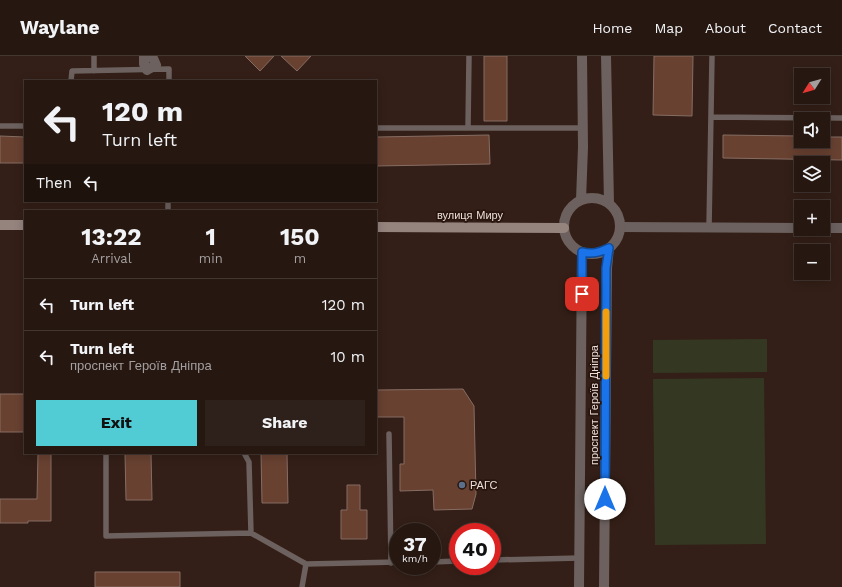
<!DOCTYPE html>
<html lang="en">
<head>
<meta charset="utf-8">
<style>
	body { margin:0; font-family:"Work Sans",sans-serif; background:#2e201a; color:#f1f3f6; height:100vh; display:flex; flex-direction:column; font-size:15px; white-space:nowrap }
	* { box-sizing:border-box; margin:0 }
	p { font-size:13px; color:#a49f9f }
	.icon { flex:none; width:22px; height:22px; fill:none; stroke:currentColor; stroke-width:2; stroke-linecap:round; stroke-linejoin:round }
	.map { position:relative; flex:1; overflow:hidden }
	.drawer { position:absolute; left:24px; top:154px; width:353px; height:244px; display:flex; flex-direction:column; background:#261711; border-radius:0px; box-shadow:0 2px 10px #0003,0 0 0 1px #423631 }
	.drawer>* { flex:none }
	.hud { position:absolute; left:24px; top:24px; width:353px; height:122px; border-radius:0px; box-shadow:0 2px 10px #0003,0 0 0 1px #423631; background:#261711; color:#f1f3f6; overflow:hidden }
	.needle { width:26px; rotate:233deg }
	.buttons { position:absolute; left:794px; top:12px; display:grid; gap:8px }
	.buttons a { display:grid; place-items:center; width:36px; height:36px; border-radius:0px; background:#261711; box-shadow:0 2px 10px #0003,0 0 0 1px #423631; font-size:20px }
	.speed { position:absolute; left:389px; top:467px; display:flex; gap:8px; font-size:20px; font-weight:700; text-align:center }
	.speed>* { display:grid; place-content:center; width:52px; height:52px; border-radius:50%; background:#261711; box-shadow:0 2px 10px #0003,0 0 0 1px #423631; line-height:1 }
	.speed small { font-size:10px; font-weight:400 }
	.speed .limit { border:6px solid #d22; background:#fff; color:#111 }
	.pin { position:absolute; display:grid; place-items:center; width:34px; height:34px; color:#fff; margin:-17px; border-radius:8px; box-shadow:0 2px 6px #0006 }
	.me { position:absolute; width:44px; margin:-22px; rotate:0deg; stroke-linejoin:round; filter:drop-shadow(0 0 3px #0008) }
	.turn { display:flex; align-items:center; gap:14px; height:84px; padding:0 12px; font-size:18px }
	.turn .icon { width:52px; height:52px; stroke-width:2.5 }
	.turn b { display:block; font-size:28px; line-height:34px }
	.then { display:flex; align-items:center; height:38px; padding:0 12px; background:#0003; gap:8px; font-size:15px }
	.eta { display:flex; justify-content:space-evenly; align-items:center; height:68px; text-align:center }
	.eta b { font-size:24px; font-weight:700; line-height:28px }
	.primary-button { display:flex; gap:8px; margin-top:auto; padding:8px 12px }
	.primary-button a { flex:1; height:46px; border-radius:0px; background:#51ccd4; color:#111; font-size:16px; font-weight:700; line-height:46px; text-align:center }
	.primary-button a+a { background:#2e201a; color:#f1f3f6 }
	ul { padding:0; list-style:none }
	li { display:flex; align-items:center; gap:12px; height:52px; padding:0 12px; border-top:1px solid #423631 }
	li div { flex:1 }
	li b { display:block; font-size:15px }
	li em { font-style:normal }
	header { display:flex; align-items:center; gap:24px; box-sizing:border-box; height:56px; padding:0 20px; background:#261711; border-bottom:1px solid #423631 }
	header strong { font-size:19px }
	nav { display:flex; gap:22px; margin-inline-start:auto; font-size:14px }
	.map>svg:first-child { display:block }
	.green { fill:#343822 }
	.building { fill:#684131; stroke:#866d63 }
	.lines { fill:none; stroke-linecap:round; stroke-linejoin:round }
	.service { stroke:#6c615e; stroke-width:5.5 }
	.minor { stroke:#6c615e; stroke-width:10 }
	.tertiary { stroke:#6c615e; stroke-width:10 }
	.secondary { stroke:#95837e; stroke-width:10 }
	.route-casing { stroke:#114b97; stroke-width:10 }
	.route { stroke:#1a73e8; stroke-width:7 }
	.slow { stroke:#f59e0b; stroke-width:7 }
	.service-dot { fill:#5c6f8a; stroke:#28150e; stroke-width:1.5 }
	.labels { text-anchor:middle; stroke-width:3.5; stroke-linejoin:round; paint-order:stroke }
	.street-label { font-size:11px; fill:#ecded9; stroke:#28150e }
	.poi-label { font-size:11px; fill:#ecded9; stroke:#28150e; text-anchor:start }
</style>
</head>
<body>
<header>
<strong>Waylane</strong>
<nav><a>Home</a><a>Map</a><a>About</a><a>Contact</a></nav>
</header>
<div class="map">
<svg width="842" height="531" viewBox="0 0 842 531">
	<rect width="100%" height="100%" fill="#331f17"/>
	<path class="green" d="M767,283V316L653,317V284Z
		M764,322L766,488L655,489L653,323Z"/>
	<path class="building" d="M245,0H274L260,15Z
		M281,0H311L297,15Z
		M484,0H507V65H484Z
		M654,0H693L692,60L653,59Z
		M489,79L490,108L376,110V81Z
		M723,79L801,80V85H823V81H842V104L723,102Z
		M0,80L25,81V107H0Z
		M463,333L474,350L476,438L472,453L434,454L433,434L400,435V408H404V361H376V334Z
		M0,338H25V376H0Z
		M38,397H51V465H28V467H0V443H37Z
		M125,397H151L152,444H126Z
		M261,397H287L288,447H262Z
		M347,429H360V454H367V483H341V454H347Z
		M95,516H180V531H95Z"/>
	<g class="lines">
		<path class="service" d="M94,15V0
			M71,25L72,15L169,13V25
			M711,61L842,62
			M0,70H25
			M376,72H582
			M468,72L469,0
			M168,155V145
			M709,172L712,0
			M389,378L391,507
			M106,397V480L251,477L306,508L398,506
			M244,397L249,406L251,477
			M492,504L580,502
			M432,506L458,505
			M302,531L306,508"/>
		<path class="minor" d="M144,0V8L147,14L156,9L152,0
			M620,171L801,172
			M823,172H842"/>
		<path class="tertiary" d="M606,0L609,147
			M564 170a28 28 0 1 1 56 0a28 28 0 1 1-56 0Z
			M581,144L583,91L582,0
			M579,531L582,196
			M604,531L607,212L609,192"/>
		<path class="secondary" d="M0,169H25
			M376,171L564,172"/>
	</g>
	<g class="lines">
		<defs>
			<path id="route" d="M582,238V196C592,198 599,197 609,192L606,212L605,443"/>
		</defs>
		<use href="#route" class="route-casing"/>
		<use href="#route" class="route"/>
		<path class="slow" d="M606,320V256"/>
	</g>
	<circle class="service-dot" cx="462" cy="429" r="4"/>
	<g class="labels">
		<g class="street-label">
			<text x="470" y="163">вулиця Миру</text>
			<text transform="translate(594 349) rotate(-90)" y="4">проспект Героїв Дніпра</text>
		</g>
		<g class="poi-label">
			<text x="470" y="433">РАГС</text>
		</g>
	</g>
</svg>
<div class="buttons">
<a><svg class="needle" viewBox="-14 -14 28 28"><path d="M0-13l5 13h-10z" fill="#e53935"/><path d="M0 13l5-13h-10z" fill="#a49f9f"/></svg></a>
<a><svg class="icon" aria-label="sound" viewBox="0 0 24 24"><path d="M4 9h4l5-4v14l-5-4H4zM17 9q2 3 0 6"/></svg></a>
<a><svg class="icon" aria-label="layers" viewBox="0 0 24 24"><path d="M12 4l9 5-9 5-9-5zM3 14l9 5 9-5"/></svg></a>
<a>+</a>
<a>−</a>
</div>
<div class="speed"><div>37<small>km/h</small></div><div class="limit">40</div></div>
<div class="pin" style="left:582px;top:238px;background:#d93025"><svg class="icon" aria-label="arrive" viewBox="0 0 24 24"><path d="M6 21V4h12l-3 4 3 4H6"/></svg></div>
<svg class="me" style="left:605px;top:443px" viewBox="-20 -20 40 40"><circle r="19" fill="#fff"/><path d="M0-13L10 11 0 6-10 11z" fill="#1a73e8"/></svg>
<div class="hud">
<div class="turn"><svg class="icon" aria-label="left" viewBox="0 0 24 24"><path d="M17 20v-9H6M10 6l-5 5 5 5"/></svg><div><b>120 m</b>Turn left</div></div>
<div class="then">Then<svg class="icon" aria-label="left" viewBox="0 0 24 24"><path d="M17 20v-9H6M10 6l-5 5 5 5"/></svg></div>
</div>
<section class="drawer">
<div class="eta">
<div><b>13:22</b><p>Arrival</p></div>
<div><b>1</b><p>min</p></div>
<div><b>150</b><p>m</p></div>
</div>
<ul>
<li><svg class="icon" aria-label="left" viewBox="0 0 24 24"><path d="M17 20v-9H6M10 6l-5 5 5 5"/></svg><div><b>Turn left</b></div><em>120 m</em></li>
<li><svg class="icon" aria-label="left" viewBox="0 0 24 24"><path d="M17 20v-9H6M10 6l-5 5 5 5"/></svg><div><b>Turn left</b><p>проспект Героїв Дніпра</p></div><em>10 m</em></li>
</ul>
<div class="primary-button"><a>Exit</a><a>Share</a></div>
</section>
</div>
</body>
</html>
